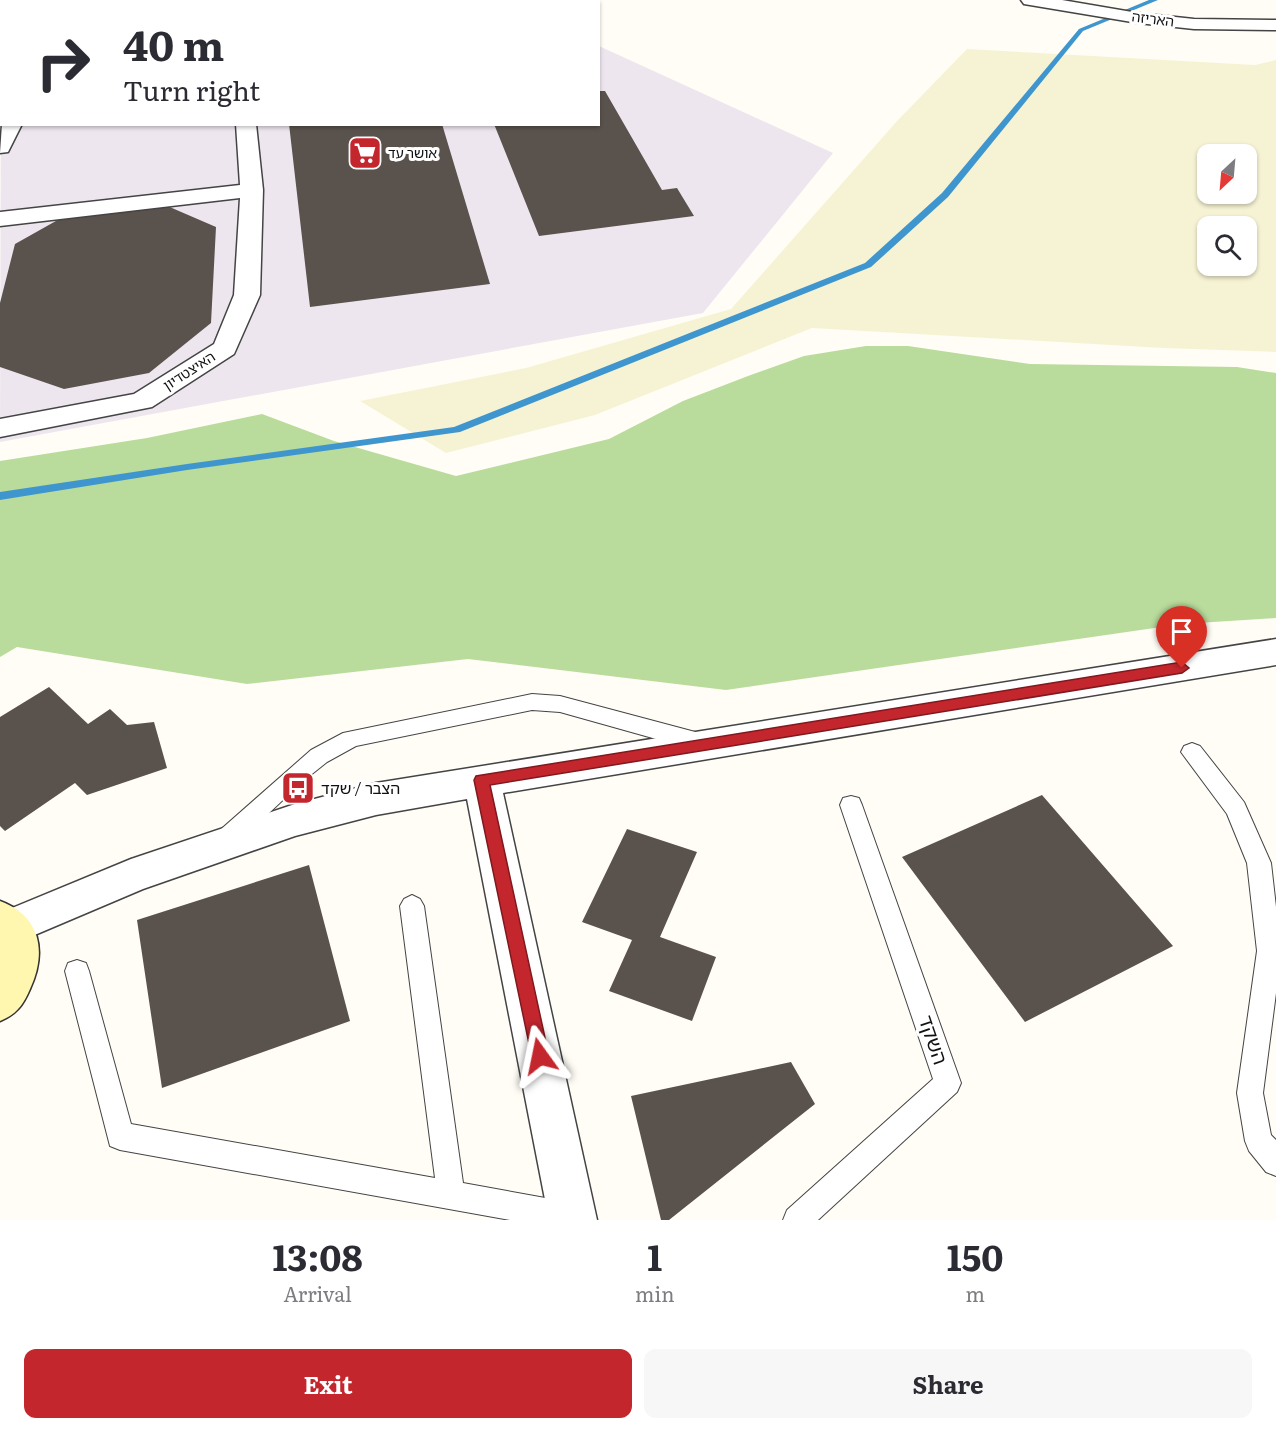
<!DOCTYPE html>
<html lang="en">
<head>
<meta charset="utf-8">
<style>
	body { margin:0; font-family:Literata,"Noto Sans Hebrew",serif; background:#f7f7f7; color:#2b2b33; height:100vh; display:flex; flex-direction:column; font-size:22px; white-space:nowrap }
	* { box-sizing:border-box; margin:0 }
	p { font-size:20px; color:#7c7c81 }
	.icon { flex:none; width:33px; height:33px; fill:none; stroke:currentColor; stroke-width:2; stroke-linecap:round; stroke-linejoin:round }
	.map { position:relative; height:1220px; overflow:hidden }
	.side { display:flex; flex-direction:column; background:#fff; flex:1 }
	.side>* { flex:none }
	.banner { position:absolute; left:0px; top:0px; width:600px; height:126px; box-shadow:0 2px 4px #0004; background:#fff; color:#2b2b33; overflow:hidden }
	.needle { width:39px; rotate:206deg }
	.buttons { position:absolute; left:1197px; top:144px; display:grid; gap:12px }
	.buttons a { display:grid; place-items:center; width:60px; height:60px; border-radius:12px; background:#fff; box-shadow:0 2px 4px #0004; font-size:30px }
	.pin { position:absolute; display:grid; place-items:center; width:51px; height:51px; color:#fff; margin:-62px -26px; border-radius:50% 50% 50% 0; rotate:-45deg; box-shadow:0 0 6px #0007 }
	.pin .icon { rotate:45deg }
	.me { position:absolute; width:66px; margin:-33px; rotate:348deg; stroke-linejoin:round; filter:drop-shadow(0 0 4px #0008) }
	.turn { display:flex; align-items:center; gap:21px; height:126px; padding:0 24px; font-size:27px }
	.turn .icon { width:78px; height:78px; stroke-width:2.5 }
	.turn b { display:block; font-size:42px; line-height:51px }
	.eta { display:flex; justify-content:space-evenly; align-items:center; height:102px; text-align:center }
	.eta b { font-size:36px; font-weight:700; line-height:42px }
	.button { display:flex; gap:12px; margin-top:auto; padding:12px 24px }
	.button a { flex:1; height:69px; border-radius:12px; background:#c4262e; color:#fff; font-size:24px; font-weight:700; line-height:69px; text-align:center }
	.button a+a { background:#f7f7f7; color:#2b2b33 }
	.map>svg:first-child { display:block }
	.industrial { fill:#eee6ef }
	.farmland { fill:#f6f3d4; fill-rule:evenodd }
	.forest { fill:#b9dc9c }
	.pitch { fill:#e6f2cf }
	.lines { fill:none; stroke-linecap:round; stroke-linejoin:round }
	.stream { fill:#3f96cf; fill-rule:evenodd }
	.building { fill:#5a524d }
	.lane-casing { stroke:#444; stroke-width:2 }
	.street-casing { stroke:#444; stroke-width:3 }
	.secondary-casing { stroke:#333; stroke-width:3 }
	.lane { fill:#fff; fill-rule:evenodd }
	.street { fill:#fff; fill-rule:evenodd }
	.secondary { fill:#fff6b0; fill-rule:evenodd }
	.route { fill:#c4262e; stroke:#7f191e; stroke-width:1.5 }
	.labels { text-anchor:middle; stroke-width:6; stroke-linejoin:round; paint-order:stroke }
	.far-street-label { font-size:14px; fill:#111; stroke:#fff }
	.far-poi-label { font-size:14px; fill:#111; stroke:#fff; text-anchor:start }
	.poi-label { font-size:16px; fill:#111; stroke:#fff; text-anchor:start }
	.near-street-label { font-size:20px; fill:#111; stroke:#fff }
</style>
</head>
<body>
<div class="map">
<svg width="1276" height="1220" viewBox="0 0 1276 1220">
	<rect width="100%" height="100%" fill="#fffdf5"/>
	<path class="industrial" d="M1,38L2,124H598L599,46L833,153L703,313L0,442Z"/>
	<path class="farmland" d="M967,49L1255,65L1276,60V352L1163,348L812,328L595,415L446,453L360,401L526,368L731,309L898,120ZM1208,154H1246V194H1208ZM1208,226H1246V266H1208Z"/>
	<path class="forest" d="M866,346H908L1030,364L1237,367L1276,373V618L1182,624L726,690L468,659L247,684L17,647L0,657V461L147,438L262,414L334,441L456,476L609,439L683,401L748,376L804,356Z"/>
	<path class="pitch" d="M227,0H460L225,1Z"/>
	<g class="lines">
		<path class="stream" d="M1149,0H1158L1083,31L948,197L871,267L460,432L187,470L0,500V492L187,464L454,427L865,263L942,193L1079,29Z"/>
	</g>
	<path class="building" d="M598,91H605L662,190L677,188L694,216L539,236L494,124H598Z
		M289,124H442L490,284L310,307Z
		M165,205L216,227L211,323L149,373L64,389L0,367V303L15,244L63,217Z
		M49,687L88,724L110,709L127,725L154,722L167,768L87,795L75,783L5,831L0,826V717Z
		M1042,795L1173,946L1025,1022L902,857Z
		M627,829L697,852L660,937L716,957L692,1021L609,991L632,940L582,922Z
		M309,865L350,1021L162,1088L137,920Z
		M791,1062L815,1104L669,1220H661L631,1096Z"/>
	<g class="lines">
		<defs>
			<path id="lane" d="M532,694L560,696L699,733L707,736L710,742L707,748L699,751L560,712L532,710L356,746L327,762L302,782L235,845L227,848L219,845L216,838L219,831L311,750L343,733Z
				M1192,743L1200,746L1244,802L1271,863L1276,907V993L1263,1093L1271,1135L1276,1140V1176L1266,1172L1249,1151L1245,1141L1237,1093L1257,951L1247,863L1227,814L1181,752L1184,746Z
				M851,796L859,798L862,805L961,1083L957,1092L818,1220H783L787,1210L933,1079L840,805L843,798Z
				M412,895L420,899L424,906L463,1183L573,1203L583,1207L587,1217L586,1220H510L120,1150L110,1146L65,971L68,963L77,960L86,963L89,971L131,1124L435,1178L400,906L404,899Z"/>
			<path id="street" d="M71,0H89L70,2Z
				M1021,0H1062L1138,13L1194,19L1276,20V30L1194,29L1138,23L1024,4Z
				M2,124H22L8,152L0,153Z
				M236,124H256L263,190L260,295L234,354L152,407L0,437V419L134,394L214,344L234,295L240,198L0,226V212L240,185Z
				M1276,639V665L503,793L597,1220H549L467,799L376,815L295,836L143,889L11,945L0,941V913L131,859L295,804L376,783Z"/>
			<path id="secondary" d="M0,901C41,916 47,952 30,989C23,1005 17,1014 0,1021Z"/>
		</defs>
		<use href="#lane" class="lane-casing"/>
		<use href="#street" class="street-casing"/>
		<use href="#secondary" class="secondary-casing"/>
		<use href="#lane" class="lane"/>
		<use href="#street" class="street"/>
		<use href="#secondary" class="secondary"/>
	</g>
	<path class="route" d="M1182,662L1189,668L1182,673L490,785L549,1056L546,1063L540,1065L533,1063L474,780L476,776Z"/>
	<defs>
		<symbol id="supermarket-square" viewBox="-11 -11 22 22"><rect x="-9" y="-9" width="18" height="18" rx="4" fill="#c4262e" stroke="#fff"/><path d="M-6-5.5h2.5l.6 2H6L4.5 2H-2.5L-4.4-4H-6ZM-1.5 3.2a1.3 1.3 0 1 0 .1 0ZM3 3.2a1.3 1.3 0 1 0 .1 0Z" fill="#fff"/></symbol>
		<symbol id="bus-square" viewBox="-11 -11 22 22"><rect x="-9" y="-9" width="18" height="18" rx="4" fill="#c4262e" stroke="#fff"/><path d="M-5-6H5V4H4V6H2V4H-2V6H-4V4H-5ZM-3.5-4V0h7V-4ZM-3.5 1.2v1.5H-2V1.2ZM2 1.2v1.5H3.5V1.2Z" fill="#fff"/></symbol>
	</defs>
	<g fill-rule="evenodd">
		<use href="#supermarket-square" x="346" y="134" width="38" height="38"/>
		<use href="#bus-square" x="279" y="769" width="38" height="38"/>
	</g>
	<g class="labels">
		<g class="far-street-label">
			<text transform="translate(1153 19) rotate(7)" y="5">האריזה</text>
			<text transform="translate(189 371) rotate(-33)" y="5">האיצטדיון</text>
		</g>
		<g class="far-poi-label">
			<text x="388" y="158">אושר עד</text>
		</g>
		<g class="poi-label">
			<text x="321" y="794">הצבר / שקד</text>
		</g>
		<g class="near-street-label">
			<text transform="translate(933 1040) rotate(71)" y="7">השקד</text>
		</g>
	</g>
</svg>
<div class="buttons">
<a><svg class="needle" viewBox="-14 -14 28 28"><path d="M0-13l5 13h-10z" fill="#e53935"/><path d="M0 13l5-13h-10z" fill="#7c7c81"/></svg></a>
<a><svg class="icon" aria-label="search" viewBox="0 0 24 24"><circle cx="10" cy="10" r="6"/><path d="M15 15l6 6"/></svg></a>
</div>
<div class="pin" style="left:1182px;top:668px;background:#d93025"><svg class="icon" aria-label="arrive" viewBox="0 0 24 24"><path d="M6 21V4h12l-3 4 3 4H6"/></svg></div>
<svg class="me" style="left:540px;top:1056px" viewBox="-20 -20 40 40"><path d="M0-17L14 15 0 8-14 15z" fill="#c4262e" stroke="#fff" stroke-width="4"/></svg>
<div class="banner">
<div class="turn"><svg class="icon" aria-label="right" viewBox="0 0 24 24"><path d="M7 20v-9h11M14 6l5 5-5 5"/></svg><div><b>40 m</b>Turn right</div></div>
</div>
</div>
<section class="side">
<div class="eta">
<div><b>13:08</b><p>Arrival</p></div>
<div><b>1</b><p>min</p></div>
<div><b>150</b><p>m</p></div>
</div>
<div class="button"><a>Exit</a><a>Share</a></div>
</section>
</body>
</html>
